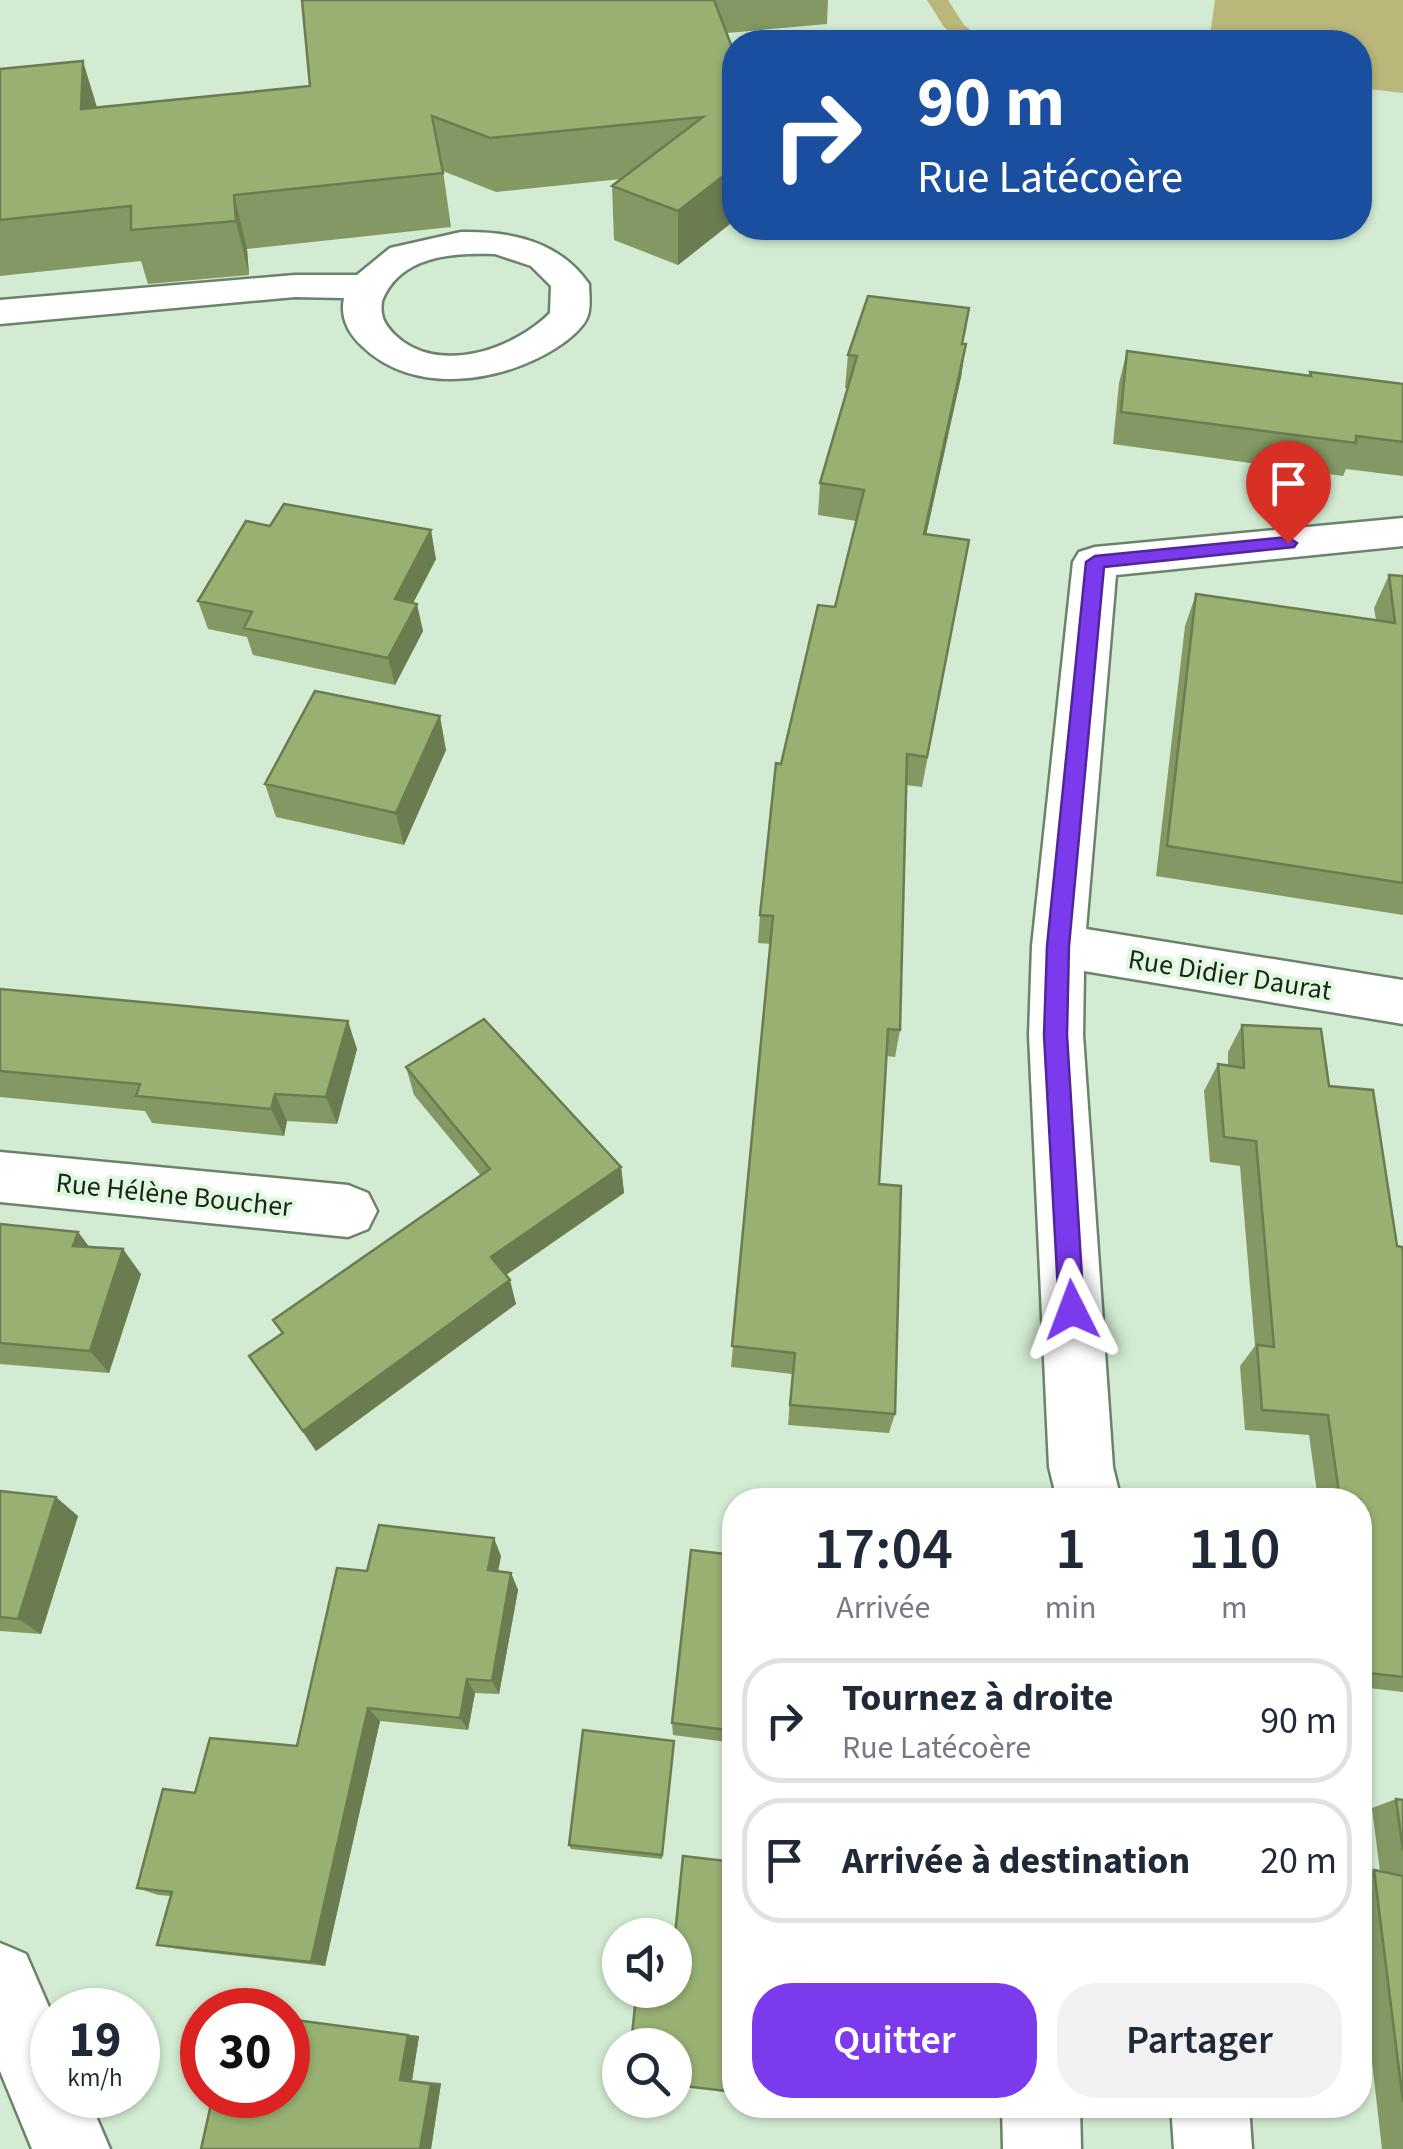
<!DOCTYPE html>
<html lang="fr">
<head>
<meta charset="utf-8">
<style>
	body { margin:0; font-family:"Source Sans 3",sans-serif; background:#f2f2f3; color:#1f2937; height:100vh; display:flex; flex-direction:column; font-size:38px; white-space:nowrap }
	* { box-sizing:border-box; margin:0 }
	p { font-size:32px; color:#747a83 }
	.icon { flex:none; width:55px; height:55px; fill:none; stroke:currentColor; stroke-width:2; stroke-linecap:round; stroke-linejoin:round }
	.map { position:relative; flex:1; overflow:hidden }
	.drawer { position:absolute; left:722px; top:1488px; width:650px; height:630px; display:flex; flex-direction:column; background:#fff; border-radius:40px; box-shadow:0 2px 8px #0004 }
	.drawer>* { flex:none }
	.guide { position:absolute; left:722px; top:30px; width:650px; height:210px; border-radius:40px; box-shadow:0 2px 8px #0004; background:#1a4fa0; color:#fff; overflow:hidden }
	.buttons { position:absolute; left:602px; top:1918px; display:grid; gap:20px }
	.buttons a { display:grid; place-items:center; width:90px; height:90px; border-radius:50%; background:#fff; box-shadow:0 2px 8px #0004; font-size:50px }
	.speed { position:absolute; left:30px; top:1988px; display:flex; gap:20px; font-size:50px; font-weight:700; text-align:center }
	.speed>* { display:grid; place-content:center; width:130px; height:130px; border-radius:50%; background:#fff; box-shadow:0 2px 8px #0004; line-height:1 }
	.speed small { font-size:25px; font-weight:400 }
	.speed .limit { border:15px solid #d22; background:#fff; color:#111 }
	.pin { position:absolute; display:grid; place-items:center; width:85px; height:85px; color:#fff; margin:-102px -42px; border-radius:50% 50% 50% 0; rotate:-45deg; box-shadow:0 0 10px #0007 }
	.pin .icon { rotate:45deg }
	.me { position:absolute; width:110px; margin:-55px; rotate:357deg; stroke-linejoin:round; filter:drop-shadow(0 0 8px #0008) }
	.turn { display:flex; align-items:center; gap:35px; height:210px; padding:0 30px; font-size:45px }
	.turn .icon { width:130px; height:130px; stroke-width:2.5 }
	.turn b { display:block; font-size:70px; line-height:85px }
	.eta { display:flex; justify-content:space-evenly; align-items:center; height:170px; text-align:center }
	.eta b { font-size:60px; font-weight:600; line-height:70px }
	.action { display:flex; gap:20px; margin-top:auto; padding:20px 30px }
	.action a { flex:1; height:115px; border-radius:40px; background:#7c3aed; color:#fff; font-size:40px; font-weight:600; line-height:115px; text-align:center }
	.action a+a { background:#f2f2f3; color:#1f2937 }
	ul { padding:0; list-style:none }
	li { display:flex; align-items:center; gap:30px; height:125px; margin:0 20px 15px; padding:0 10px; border:5px solid #e0e1e3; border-radius:40px }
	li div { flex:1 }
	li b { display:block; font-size:38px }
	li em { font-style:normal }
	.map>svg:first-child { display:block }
	.green { fill:#b9b87a }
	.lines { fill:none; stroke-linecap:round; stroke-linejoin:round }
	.minor-casing { stroke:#6b826b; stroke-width:5 }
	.minor { fill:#fff; fill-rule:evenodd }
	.wall { fill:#839863 }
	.shaded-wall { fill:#6a7c50 }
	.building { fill:#98b173; stroke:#6a7c50; stroke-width:2.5 }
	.route { fill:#7c3aed; stroke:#51269a; stroke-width:2.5 }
	.labels { text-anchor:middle; stroke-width:8; stroke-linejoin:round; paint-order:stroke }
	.street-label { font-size:28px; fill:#1b241b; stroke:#dff9df }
</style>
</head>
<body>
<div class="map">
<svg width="1403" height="2149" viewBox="0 0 1403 2149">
	<rect width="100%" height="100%" fill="#d2ebd2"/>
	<path class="green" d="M927,0H948L964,25L986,42H963L944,27Z
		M1215,0H1403V93L1360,88V42H1209Z"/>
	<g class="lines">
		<defs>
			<path id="minor" d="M461,232C511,231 559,241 589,284C589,293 591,306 588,315C585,327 567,341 556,348C501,383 413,396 362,346C348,333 340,317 344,298L295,297L0,324V300L295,275H357L390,248ZM495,254L531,266L551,286L550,313C513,350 438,376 395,335C384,324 380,316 382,301C400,255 453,253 495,254Z
				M1403,518V546L1116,575L1086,929L1403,980V1024L1084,971L1083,1035L1113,1467L1121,1500H1057L1049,1467L1029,1035L1032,946L1073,562L1079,552L1095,547Z
				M0,1152L348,1185L368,1193L377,1211L368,1229L348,1237L0,1202Z
				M0,1943L26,1954L52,2014V2095H87L110,2149H32L0,2071Z
				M1002,2105H1080L1081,2149H1003Z
				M1171,2105H1249L1252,2149H1174Z"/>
		</defs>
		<use href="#minor" class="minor-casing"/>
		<use href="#minor" class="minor"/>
	</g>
	<path class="wall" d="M302,0H828L827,24L727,33L735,55V220L678,265L614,240L612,186L621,179L496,192L443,171L451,227L247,249L249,275L148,284L141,261L0,276V69L97,107L310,86Z
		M966,344L961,377L926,535L969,540L922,787L906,785L900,1030L895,1057L886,1056L879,1184L895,1414L889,1433L788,1425L792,1374L731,1367L771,944L758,943L760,915L781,764L835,607L856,521L818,515L820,483L848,388H845L848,355Z
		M1127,351L1308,376L1310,372L1403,384V476L1346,469L1343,476L1113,444L1119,383Z
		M436,559L413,603L423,631L395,685L253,655L247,637L208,629L198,601Z
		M1389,575L1403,576V915L1156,876L1185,626L1196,594L1376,620L1374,608Z
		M446,750L404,845L276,817L265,784Z
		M0,989L357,1049L337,1124L287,1121L284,1136L152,1123L145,1111L0,1097Z
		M1242,1025L1329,1086L1397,1246L1403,1252V1692L1360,1687V1500H1318L1309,1435L1245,1430L1240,1366L1255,1346L1240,1166L1210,1162L1204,1091L1218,1064L1228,1066V1052Z
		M406,1067L621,1167L624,1193L506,1275L516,1304L316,1451L249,1356L282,1334L273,1320L481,1176L414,1095Z
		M0,1224L78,1232L89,1247L141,1274L109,1373L0,1364Z
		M0,1491L78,1516L41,1634L0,1631Z
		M735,1555V1743L673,1735L672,1723Z
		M501,1556L498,1571L511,1573L518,1590L499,1694L475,1693L468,1730L380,1721L325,1966L178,1949L157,1945L171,1896L158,1895L137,1888L195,1793L297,1746L367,1571Z
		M674,1747L662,1859L571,1849L569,1845Z
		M1396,1799L1403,1800V2149H1382L1360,1957V1874L1374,1870L1380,1872L1372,1808Z
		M288,2019L419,2036L412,2080L441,2083L431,2149L288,2095Z"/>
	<path class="shaded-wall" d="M83,61L99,114L81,109Z
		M735,167V220L678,265V211Z
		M234,195L247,249L249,275L236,221Z
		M966,344L961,377L919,567L924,534Z
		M431,530L436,559L401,626L395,599Z
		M417,604L423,631L395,685L388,658Z
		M440,716L446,750L404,845L396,813Z
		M348,1021L357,1049L337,1124L326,1097Z
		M275,1094L287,1121L284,1136L271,1109Z
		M621,1167L624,1193L497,1281L491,1257Z
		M78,1232L96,1256L73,1246Z
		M123,1249L141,1274L109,1373L90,1351Z
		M510,1280L516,1304L316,1451L303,1431Z
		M56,1497L78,1516L41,1634L18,1619Z
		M494,1538L501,1556L495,1587L488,1570Z
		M511,1573L518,1590L499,1694L492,1681Z
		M467,1679L475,1693L468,1730L460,1718Z
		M368,1708L380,1721L325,1966L311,1962Z
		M408,2035L419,2036L412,2080H400Z
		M441,2083L431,2149H420L431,2084Z"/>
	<path class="building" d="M302,0H714L735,55V167L678,211L612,186L703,117L490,138L432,116L443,173L234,195L236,221L131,230V206L0,220V69L83,61L81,109L310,86Z
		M868,296L969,308L962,344H966L924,534L969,540L927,757L907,754L900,1030L888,1029L879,1184L901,1186L895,1414L790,1405L795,1353L732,1346L773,916L760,915L776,763L781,764L818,605L835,607L864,490L820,483L857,356L848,355Z
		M1127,351L1311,376L1310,372L1403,384V442L1356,436V443L1121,412Z
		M284,504L431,530L395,599L417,604L388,658L244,628L252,612L198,601L246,521L270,526Z
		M1389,575L1403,576V883L1167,846L1196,594L1395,623Z
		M315,691L440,716L396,813L265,784Z
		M0,989L348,1021L326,1097L275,1094L271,1109L136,1096L140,1084L0,1071Z
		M484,1019L621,1167L491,1257L510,1280L303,1431L249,1356L283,1333L273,1320L490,1169L406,1067Z
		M1242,1025L1321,1029L1329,1086L1373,1090L1397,1246L1402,1247L1403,1252V1677L1360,1672V1500H1340L1328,1415L1262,1410L1257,1345L1274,1347L1256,1141L1224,1137L1218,1064L1244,1068Z
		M0,1224L78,1232L73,1246L123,1249L90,1351L0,1343Z
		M0,1491L56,1497L18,1619L0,1617Z
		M379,1525L494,1538L488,1570L511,1573L492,1681L467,1679L460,1718L368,1708L311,1962L157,1945L172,1892L137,1888L163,1789L195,1793L210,1738L297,1746L337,1568L367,1571Z
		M691,1550L735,1555V1731L672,1723Z
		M583,1730L674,1741L662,1855L569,1845Z
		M1396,1799L1403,1800V1851Z
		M683,1856L735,1862V2092L675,2085V2045H631L636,1996L668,2001L669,1990H675V1935Z
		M1374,1870L1403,1876V2102Z
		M288,2019L408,2035L400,2080L431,2084L420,2149H201L213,2095H288Z"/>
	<path class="route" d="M1288,537L1297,543L1294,547L1104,567L1069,946L1067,1035L1084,1310L1081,1318L1072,1322L1063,1318L1059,1310L1044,1035L1047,946L1086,562L1095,556Z"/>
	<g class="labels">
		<g class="street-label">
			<text transform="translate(1230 974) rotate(9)" y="10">Rue Didier Daurat</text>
			<text transform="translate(174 1194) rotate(6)" y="10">Rue Hélène Boucher</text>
		</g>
	</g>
</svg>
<div class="buttons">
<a><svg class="icon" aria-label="sound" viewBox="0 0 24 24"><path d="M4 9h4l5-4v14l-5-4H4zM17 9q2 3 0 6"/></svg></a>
<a><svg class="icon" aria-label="search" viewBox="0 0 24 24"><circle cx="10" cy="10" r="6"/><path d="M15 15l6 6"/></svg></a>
</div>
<div class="speed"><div>19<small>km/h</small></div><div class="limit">30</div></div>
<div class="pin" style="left:1288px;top:543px;background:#d93025"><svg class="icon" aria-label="arrive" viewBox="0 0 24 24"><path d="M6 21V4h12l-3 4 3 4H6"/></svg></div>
<svg class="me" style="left:1072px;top:1310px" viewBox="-20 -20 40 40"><path d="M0-17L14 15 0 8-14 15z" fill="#7c3aed" stroke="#fff" stroke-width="4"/></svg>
<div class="guide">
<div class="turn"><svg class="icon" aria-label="right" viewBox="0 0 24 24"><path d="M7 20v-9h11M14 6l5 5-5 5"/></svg><div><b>90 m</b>Rue Latécoère</div></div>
</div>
<section class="drawer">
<div class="eta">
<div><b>17:04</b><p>Arrivée</p></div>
<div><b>1</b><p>min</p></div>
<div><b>110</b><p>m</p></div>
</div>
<ul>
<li><svg class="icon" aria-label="right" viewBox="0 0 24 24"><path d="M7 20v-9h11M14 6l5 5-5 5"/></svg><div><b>Tournez à droite</b><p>Rue Latécoère</p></div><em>90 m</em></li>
<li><svg class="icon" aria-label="arrive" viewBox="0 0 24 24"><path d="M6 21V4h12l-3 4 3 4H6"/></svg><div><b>Arrivée à destination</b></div><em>20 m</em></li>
</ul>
<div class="action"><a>Quitter</a><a>Partager</a></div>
</section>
</div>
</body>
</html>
